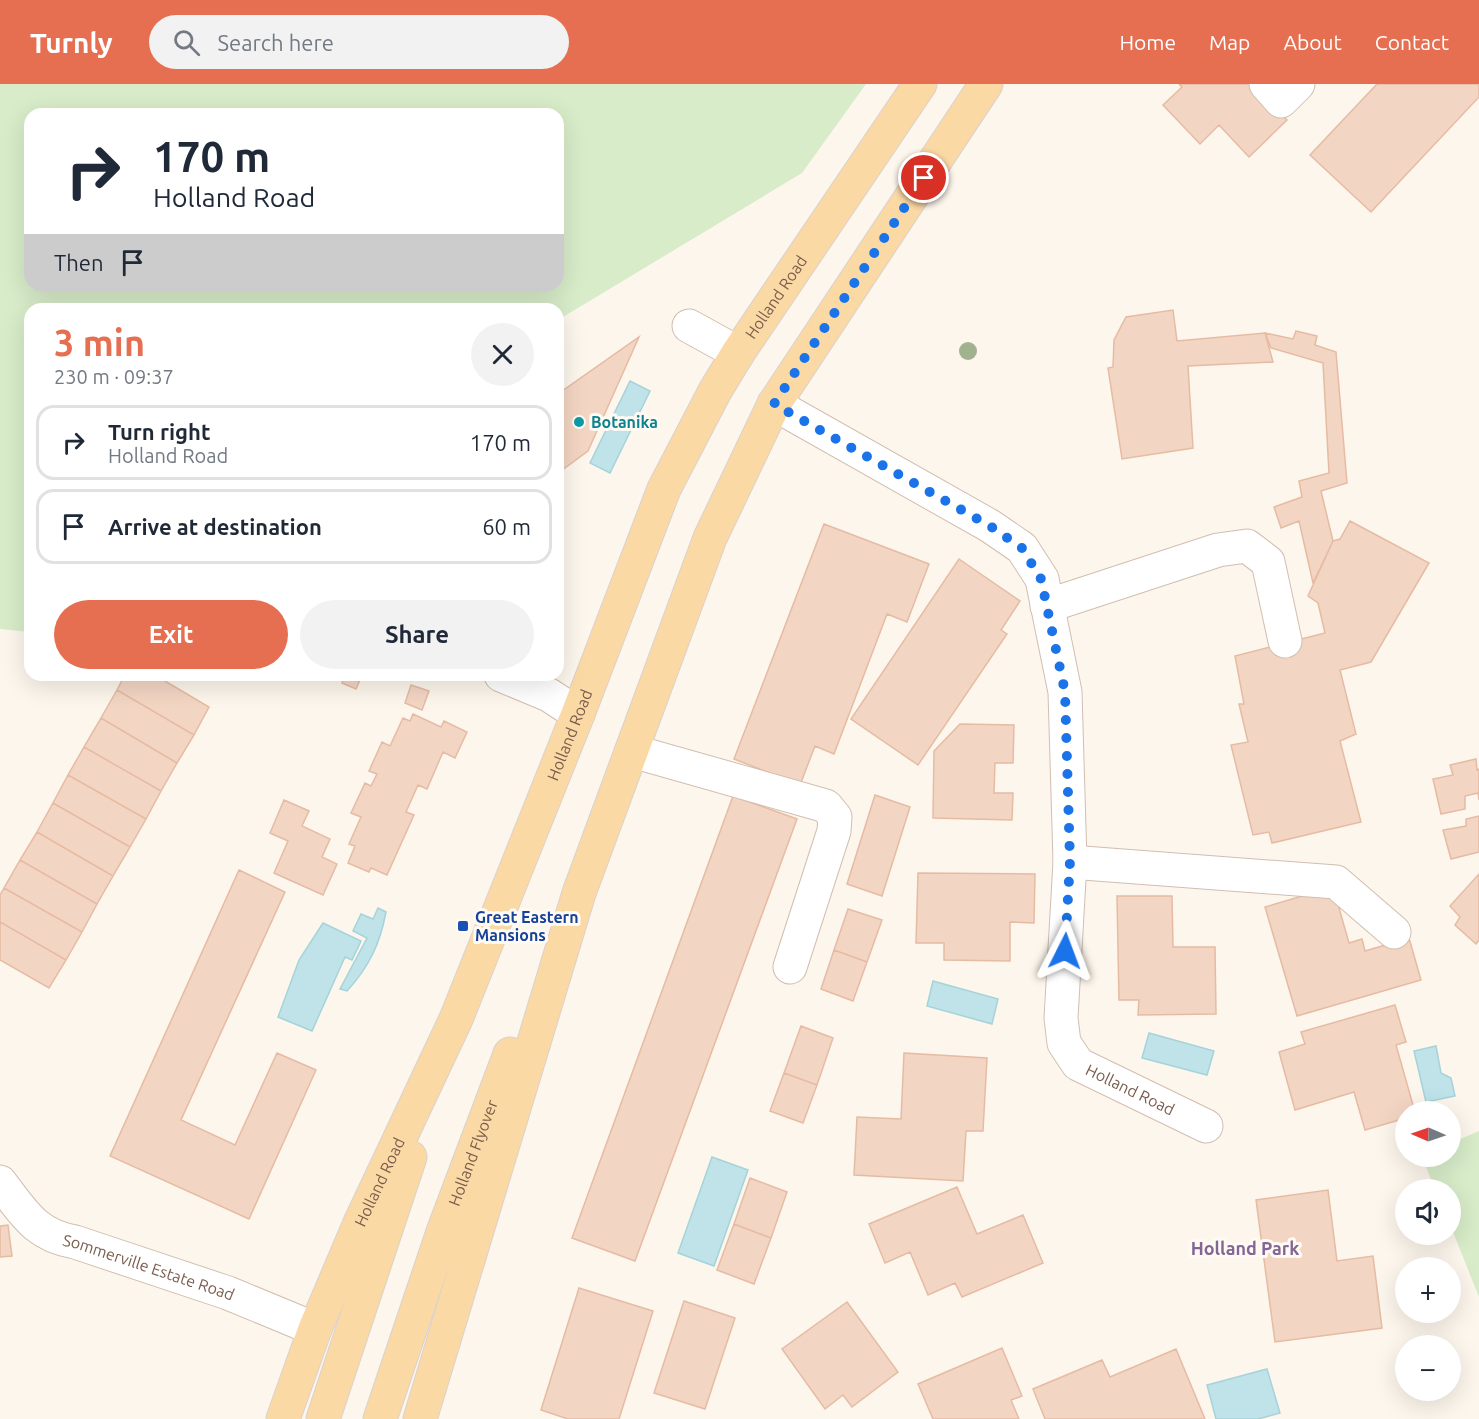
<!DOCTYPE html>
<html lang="en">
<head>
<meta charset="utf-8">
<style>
	body { margin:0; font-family:Ubuntu,sans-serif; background:#f2f2f3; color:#1f2937; height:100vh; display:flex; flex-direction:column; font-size:22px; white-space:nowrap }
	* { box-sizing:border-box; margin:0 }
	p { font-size:20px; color:#747a83 }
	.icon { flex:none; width:33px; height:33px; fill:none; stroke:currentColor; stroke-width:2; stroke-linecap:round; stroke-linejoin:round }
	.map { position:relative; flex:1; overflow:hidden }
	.details { position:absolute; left:24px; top:219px; width:540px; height:378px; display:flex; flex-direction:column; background:#fff; border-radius:18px; box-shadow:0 6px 24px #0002 }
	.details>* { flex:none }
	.hud { position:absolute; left:24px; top:24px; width:540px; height:183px; border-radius:18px; box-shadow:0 6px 24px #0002; background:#fff; color:#1f2937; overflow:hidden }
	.needle { width:39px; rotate:272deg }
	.fabs { position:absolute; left:1395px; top:1017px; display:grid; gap:12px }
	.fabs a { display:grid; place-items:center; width:66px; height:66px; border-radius:50%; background:#fff; box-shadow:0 6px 24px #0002; font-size:30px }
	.pin { position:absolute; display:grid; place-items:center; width:51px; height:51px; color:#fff; margin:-26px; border:3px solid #fff; border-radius:50%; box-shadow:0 2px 6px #0007 }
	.me { position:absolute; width:66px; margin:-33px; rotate:3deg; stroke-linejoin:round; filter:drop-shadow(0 0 4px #0008) }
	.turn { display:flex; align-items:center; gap:21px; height:126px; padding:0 30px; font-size:27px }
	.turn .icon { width:78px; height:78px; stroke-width:2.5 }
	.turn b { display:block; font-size:42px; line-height:51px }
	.then { display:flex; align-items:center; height:57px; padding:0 30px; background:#0003; gap:12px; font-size:22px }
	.round { display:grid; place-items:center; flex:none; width:63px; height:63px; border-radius:32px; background:#f2f2f3 }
	.headline { display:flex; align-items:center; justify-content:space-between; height:102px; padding:0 30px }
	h1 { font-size:36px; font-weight:700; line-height:45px; color:#e76f51 }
	.action { display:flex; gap:12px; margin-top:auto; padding:12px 30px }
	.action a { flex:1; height:69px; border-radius:36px; background:#e76f51; color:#fff; font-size:24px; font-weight:700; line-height:69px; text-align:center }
	.action a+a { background:#f2f2f3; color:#1f2937 }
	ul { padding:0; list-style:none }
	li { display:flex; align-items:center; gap:18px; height:75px; margin:0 12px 9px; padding:0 18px; border:3px solid #e0e1e3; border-radius:18px }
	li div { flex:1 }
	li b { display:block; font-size:22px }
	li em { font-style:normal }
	header { display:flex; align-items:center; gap:36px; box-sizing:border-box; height:84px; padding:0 30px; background:#e76f51; color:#fff }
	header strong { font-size:28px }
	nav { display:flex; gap:33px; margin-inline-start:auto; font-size:21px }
	.search { width:420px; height:54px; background:#f2f2f3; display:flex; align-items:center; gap:15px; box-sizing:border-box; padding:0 21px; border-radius:33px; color:#747a83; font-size:22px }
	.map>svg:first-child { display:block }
	.green { fill:#d8ecc9; fill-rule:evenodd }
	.water { fill:#bfe3e8; stroke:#a5d3da; stroke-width:1.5 }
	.building { fill:#f3d5c3; stroke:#e6bba3; stroke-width:1.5 }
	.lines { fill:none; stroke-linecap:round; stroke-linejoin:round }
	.minor-casing { stroke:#d1beb0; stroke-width:35 }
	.major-casing { stroke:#dad1cd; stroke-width:35 }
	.minor { stroke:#fff; stroke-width:33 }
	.major { stroke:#fbd9a5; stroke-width:33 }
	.tree { fill:#a0b28e }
	.route { stroke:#1a73e8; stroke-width:10; stroke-dasharray:0 18 }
	.culture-dot { fill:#0f9aa8; stroke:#fffaf3; stroke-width:2 }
	.transit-dot { fill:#1a4fb4; stroke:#fffaf3; stroke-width:2 }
	.labels { text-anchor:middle; stroke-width:6; stroke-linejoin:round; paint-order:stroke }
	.street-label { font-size:16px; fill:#7a5c4d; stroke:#fffaf3 }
	.culture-label { font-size:16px; font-weight:bold; fill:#0d838f; stroke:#fffaf3; text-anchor:start }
	.transit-label { font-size:16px; font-weight:bold; fill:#164399; stroke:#fffaf3; text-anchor:start }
	.neighbourhood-label { font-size:18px; font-weight:bold; fill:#846695; stroke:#fffaf3 }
</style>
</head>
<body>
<header>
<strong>Turnly</strong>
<div class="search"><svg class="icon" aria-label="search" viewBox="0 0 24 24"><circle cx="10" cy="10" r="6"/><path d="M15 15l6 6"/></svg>Search here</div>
<nav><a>Home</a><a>Map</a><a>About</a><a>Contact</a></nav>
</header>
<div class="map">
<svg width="1479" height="1335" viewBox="0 0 1479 1335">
	<rect width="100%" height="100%" fill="#fdf6ec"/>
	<path class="green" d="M0,0H866L802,89L558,236V225H30L29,548L0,545ZM30,30H558V201H30Z
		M1479,1047V1213L1451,1143L1450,1106L1435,1105L1422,1073L1450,1072L1451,1059Z"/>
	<path class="water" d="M630,297L650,307L610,389L590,379Z
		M378,824L386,828C380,860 369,883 347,907L340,905L367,854L353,847L361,830L373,835Z
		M323,839L361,857L352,876L345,873L312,947L278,933L299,876Z
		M933,897L998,915L992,940L927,922Z
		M1149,949L1214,967L1207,991L1142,974Z
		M1436,962L1441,989L1451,994L1455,1012L1426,1018L1414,967Z
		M712,1073L748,1086L714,1182L678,1169Z
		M1267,1285L1280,1329L1258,1335H1216L1207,1301Z"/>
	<path class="building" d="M1179,0H1253L1287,36L1249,73L1219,41L1200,60L1163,21L1182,3Z
		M1377,0H1479V13L1371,128L1310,71Z
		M1173,226L1177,257L1265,249L1273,278L1188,282L1193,364L1122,375L1108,284L1113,283L1114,256L1126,233Z
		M1296,247L1317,252L1315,261L1336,268L1347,399L1321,407L1333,457L1313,499L1299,437L1281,444L1274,423L1302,413L1299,397L1329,389L1323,279L1271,264L1265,249L1293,255Z
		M639,253L588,367L558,389V310Z
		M1350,437L1429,479L1371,578L1340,586L1356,650L1340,657L1361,738L1272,759L1269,748L1253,751L1231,661L1248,658L1239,620H1244L1235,572L1325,549L1318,519L1308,512L1333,457L1340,455Z
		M824,440L929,480L907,538L887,530L834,670L815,662L800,701L734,675Z
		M959,475L1020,517L1001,546L1007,550L918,681L851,635Z
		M125,591H155L209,623L194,651L117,606Z
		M345,591H362L356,605L342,599Z
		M411,601L429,607L422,626L405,619Z
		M117,606L194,651L177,679L101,634Z
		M413,630L441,643L444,637L467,648L455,674L443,668L427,705L418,701L406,728L414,731L387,791L371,784L369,788L348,779L355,762L349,760L361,733L351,729L365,699L371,702L377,690L369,687L382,658L390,662L403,634L410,637Z
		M101,634L177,679L161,707L84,663Z
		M960,640L1014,641L1013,679H995L994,709H1013L1012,736L933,734L934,667Z
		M84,663L161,707L146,735L68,691Z
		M1476,675L1477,686L1479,685V716L1478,709L1465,712V725L1441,730L1433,695L1453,691L1450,681Z
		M68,691L146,735L130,763L53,719Z
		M875,711L910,723L882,812L847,800Z
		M733,712L797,735L635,1177L572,1154Z
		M284,716L309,727L302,742L330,755L322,773L337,780L323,811L274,789L288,757L270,749Z
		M53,719L130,763L113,792L37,748Z
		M1479,732V768L1451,775L1443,746L1466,742V735Z
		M37,748L113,792L97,820L20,776Z
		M20,776L97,820L82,848L4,804Z
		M239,786L285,808L181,1036L235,1061L277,969L316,986L249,1135L110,1072Z
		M918,789L1035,790L1034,839L1010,838V877L944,876V859H916Z
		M1479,790V856L1476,860L1455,841L1460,833L1450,822Z
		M1333,803L1349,859L1362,855L1365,867L1409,854L1421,896L1297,932L1265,823Z
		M4,804L82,848L66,876L0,838V811Z
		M1117,812H1172L1173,863H1215L1216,930L1138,931L1139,916H1119Z
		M848,825L882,836L867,878L834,866Z
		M0,838L66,876L49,904L0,876Z
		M834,866L867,878L853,917L821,905Z
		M1395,921L1406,958L1396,961L1415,1028H1406V1034L1365,1046L1354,1008L1295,1026L1279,968L1305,960L1301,948Z
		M801,942L833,954L817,1001L784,989Z
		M904,969L987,974L983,1047H966L963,1097L854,1091L857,1033L901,1035Z
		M784,989L817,1001L803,1039L770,1027Z
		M750,1094L787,1108L771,1154L734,1140Z
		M957,1103L977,1150L1023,1131L1043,1179L962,1213L955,1199L928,1211L910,1168L885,1179L869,1140Z
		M1328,1106L1337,1177L1373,1172L1382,1244L1275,1258L1256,1116Z
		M734,1140L771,1154L754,1200L717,1186Z
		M8,1141L12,1172L0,1173V1142Z
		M579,1204L653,1227L619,1335H568L541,1326Z
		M684,1217L735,1234L705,1325L654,1309Z
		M847,1218L898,1288L852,1323L843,1311L825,1325L782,1265Z
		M1002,1264L1022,1312L1011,1316L1019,1335H933L918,1300Z
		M1176,1265L1205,1335H1045L1033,1305L1102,1276L1110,1293Z"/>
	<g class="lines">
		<defs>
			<g id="minor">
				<path d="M1266,0L1281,17L1298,0"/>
				<path d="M689,242L738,269"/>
				<path id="s1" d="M774,320L990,442L1022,464L1042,495L1065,608L1070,778L1061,934L1064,959L1078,980L1206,1042"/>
				<path d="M1047,522L1218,466L1247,462L1268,478L1285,557"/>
				<path d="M501,591L549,611L578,630"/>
				<path d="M632,667L826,722L835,733L834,747L790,883"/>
				<path d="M1070,778L1336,798L1394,848"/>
				<path id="s2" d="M0,1098C24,1129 35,1151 75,1158L228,1209L315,1245"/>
			</g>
			<g id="major">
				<path id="s3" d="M283,1335L315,1245L360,1139L456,935L578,630L664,405L715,307L738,269L920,0"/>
				<path d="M323,1335L410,1073"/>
				<path id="s4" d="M380,1335L443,1148L510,970"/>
				<path d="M420,1335L579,809L710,454L774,320L986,0"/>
			</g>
		</defs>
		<use href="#minor" class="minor-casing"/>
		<use href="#major" class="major-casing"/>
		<use href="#minor" class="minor"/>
		<use href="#major" class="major"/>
	</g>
	<circle class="tree" cx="968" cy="267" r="9"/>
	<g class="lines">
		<path class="route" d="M924,94L774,320L990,442L1022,464L1041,495L1065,608L1070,777L1065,867"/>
	</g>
	<circle class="culture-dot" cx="579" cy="338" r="6"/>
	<rect class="transit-dot" x="457" y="836" width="12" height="12" rx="3"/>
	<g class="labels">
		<g class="street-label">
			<text dy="6" stroke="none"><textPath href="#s3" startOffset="1228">Holland Road</textPath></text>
			<text dy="6" stroke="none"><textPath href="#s3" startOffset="742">Holland Road</textPath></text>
			<text dy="6" stroke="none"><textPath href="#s1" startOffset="874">Holland Road</textPath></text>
			<text dy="6" stroke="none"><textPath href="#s4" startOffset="282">Holland Flyover</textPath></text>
			<text dy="6" stroke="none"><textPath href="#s3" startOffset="256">Holland Road</textPath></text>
			<text dy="6" stroke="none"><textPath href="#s2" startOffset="177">Sommerville Estate Road</textPath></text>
		</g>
		<g class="culture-label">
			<text x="591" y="344">Botanika</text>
		</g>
		<g class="transit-label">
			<text x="475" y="839">Great Eastern<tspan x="475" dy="18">Mansions</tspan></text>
		</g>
		<g class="neighbourhood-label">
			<text x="1245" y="1171">Holland Park</text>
		</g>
	</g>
</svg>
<div class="fabs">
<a><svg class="needle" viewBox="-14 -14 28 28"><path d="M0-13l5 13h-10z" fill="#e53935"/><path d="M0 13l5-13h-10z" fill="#747a83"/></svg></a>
<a><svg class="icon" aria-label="sound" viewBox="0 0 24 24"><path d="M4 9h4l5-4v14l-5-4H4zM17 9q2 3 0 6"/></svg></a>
<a>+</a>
<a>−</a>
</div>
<div class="pin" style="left:924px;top:94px;background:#d93025"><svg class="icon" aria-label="arrive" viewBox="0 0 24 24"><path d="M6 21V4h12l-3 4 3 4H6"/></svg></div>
<svg class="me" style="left:1065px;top:867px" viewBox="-20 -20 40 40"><path d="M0-17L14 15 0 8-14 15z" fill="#1a73e8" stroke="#fff" stroke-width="4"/></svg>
<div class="hud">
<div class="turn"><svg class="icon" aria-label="right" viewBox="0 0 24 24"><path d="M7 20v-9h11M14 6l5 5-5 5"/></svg><div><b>170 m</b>Holland Road</div></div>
<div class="then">Then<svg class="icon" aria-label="arrive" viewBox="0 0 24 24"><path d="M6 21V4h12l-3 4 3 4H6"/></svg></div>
</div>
<section class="details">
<div class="headline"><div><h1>3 min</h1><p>230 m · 09:37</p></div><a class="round"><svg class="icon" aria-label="close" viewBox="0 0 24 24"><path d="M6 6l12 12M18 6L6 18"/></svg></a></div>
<ul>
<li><svg class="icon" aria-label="right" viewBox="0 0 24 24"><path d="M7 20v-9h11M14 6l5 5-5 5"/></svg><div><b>Turn right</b><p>Holland Road</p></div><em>170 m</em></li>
<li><svg class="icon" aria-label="arrive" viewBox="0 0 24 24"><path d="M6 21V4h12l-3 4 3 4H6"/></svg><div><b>Arrive at destination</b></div><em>60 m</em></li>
</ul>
<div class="action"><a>Exit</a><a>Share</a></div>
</section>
</div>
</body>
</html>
